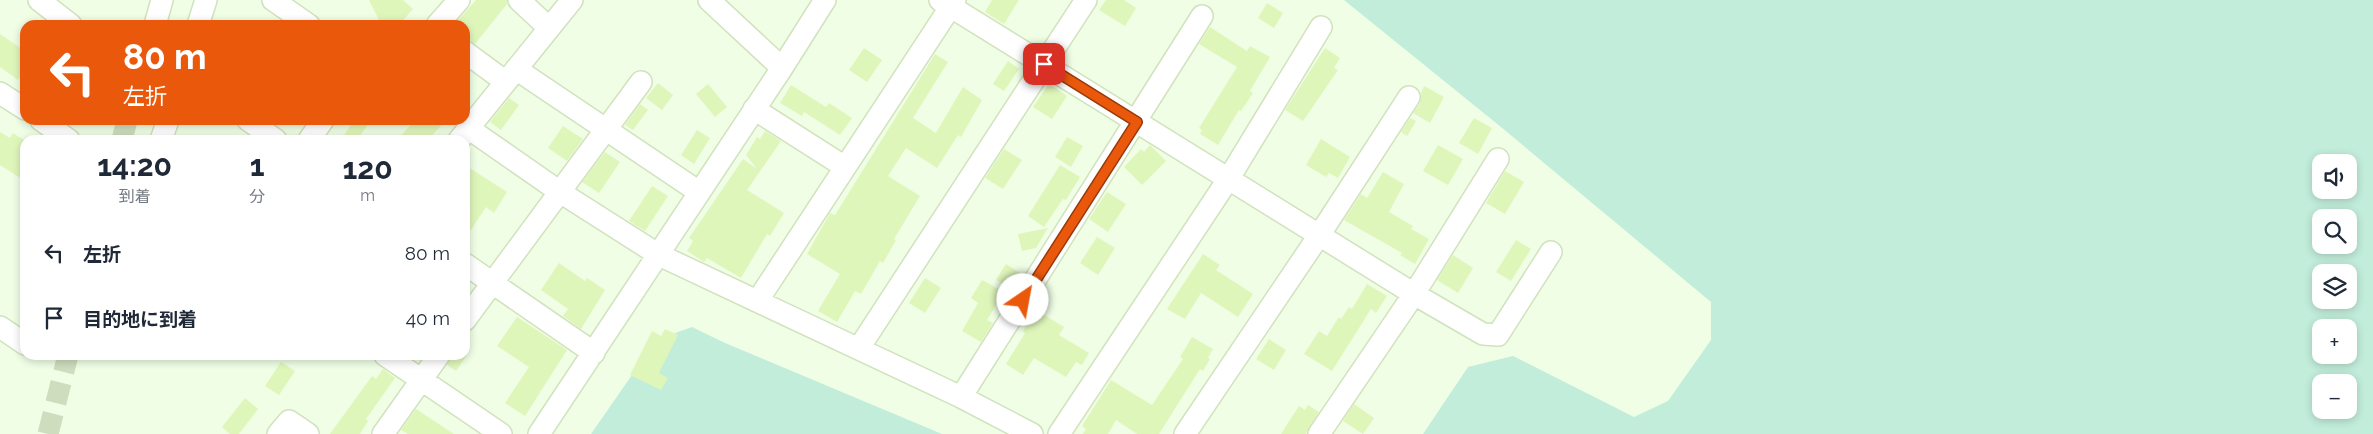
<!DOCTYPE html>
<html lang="ja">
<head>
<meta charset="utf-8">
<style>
	body { margin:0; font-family:Raleway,"Noto Sans JP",sans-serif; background:#f6f6f7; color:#1f2937; height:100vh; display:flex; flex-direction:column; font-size:19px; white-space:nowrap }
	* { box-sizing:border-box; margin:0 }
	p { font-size:16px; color:#747a83 }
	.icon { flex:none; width:28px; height:28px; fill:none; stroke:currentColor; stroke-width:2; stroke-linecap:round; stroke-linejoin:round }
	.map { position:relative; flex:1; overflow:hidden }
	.drawer { position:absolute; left:20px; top:135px; width:450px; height:225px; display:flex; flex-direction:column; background:#fff; border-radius:15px; box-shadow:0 2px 8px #0003 }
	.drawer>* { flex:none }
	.banner { position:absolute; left:20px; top:20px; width:450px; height:105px; border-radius:15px; box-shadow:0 2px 8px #0003; background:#ea580c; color:#fff; overflow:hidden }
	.fabs { position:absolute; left:2312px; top:154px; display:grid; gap:10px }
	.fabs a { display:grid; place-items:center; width:45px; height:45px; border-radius:10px; background:#fff; box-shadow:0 2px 8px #0003; font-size:25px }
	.pin { position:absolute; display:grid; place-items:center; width:42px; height:42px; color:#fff; margin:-21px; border-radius:10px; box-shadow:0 2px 8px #0006 }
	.me { position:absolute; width:55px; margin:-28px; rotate:33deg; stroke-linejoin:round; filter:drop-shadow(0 0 4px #0008) }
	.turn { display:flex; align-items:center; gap:18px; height:105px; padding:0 20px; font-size:22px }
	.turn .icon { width:65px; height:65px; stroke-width:2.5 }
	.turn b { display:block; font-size:35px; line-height:42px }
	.eta { display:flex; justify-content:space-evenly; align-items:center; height:85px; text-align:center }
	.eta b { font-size:30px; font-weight:700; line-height:35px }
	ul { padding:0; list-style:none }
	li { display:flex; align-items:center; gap:15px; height:65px; padding:0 20px }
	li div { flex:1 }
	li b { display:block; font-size:19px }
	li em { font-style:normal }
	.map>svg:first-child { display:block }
	.green { fill:#c2eddb; fill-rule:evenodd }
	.building { fill:#dff6bb }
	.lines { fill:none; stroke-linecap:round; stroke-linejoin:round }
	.minor-tunnel { stroke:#cdddbe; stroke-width:21; stroke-dasharray:21 11; stroke-linecap:butt }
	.minor-casing { stroke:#d1e2bd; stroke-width:24 }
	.minor { stroke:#fff; stroke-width:21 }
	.route-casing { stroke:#983908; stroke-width:12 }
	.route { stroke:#ea580c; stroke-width:9 }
</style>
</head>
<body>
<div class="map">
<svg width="2373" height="434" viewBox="0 0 2373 434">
	<rect width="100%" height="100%" fill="#effee5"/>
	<path class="green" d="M1344,0H2373V434H1423L1468,367L1513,356L1634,417L1668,401L1711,340V302L1501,127ZM2321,162H2349V190H2321ZM2321,218H2349V245H2321ZM2321,272H2349V300H2321ZM2321,328H2349V355H2321ZM2321,382H2349V410H2321Z
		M692,327L725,343L942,434H591L641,362L667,336Z"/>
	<path class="building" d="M369,0H403L413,9L399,25H385L379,20Z
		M476,0H507V4L475,44L465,40V25H454Z
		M992,0H1019L1004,24L985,12Z
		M1106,0H1124L1136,8L1125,26L1099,10Z
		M1267,3L1283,13L1274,28L1258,18Z
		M1210,27L1247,51L1250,46L1270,57L1250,91L1253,93L1241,111L1239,110L1218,145L1200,134L1202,130L1199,128L1237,67L1199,44Z
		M0,34L25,51V70L18,80L0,67Z
		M864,48L882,60L867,82L849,70Z
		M1325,48L1340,58L1334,68L1338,70L1303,121L1285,110Z
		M935,54L948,62L913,118L936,133L963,87L982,100L961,137L958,135L937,168L906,148L888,176L920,196L894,239L896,240L883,263L880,261L861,294L855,291L837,322L818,311L840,274L807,254L830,213L835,215Z
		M1008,61L1019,69L1004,91L993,84Z
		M658,83L673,95L662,110L646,98Z
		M708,84L727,107L715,117L696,94Z
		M1049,84L1067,96L1052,119L1033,107Z
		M791,85L826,107L829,103L852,118L840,135L804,112L802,116L780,103Z
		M1424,86L1444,97L1430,123L1413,113L1420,103L1421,93Z
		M509,98L519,105L501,130L490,122Z
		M640,104L648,110L633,130L625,125Z
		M1410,118L1416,121L1407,136L1401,132Z
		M1474,118L1492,128L1478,154L1459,143Z
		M354,120H371L357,140H341Z
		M415,120H446L428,140H397Z
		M563,126L583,139L567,161L548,148Z
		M697,130L710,138L694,164L681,155Z
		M765,131L781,141L747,190L784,213L770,236L767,234L741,278L707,258L704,262L687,251L693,241L689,238L743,159L757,169L746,155L757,137L760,139Z
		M0,132L10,138L13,133L24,140L25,181L0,165Z
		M1067,137L1083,146L1071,167L1055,157Z
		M1321,139L1350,157L1338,178L1329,173L1326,177L1306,165Z
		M1150,145L1166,161L1142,185L1124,167L1141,149L1144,152Z
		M1438,145L1463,159L1448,185L1423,171Z
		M1004,149L1022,160L1003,189L985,178Z
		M605,152L620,162L599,193L582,182Z
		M465,165L507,192L494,213L486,207L465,239Z
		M1060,165L1080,177L1066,200L1063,199L1044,227L1028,216Z
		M1505,171L1524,182L1505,214L1486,203Z
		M1383,172L1404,184L1389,212L1413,226L1411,229L1429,239L1415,264L1400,255L1402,253L1344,220L1361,194L1367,198Z
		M652,186L668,196L645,231L629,221Z
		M1107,192L1126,204L1108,232L1089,219Z
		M1048,228L1036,248L1022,251L1018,234Z
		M1097,237L1115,248L1098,275L1080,263Z
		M1516,240L1531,249L1511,281L1496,272Z
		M1203,254L1220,265L1216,270L1253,294L1238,317L1201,293L1185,319L1167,309Z
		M1453,255L1473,268L1458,293L1437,280Z
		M559,263L585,281L587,278L605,290L581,329L563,316L568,309L541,290Z
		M1006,264L1023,275L1014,290L996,280Z
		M925,278L941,288L925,313L909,303Z
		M982,280L1004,292L987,320L993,323L981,342L962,331L978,303L971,298Z
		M1367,284L1387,296L1376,313L1371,309L1332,371L1304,354L1319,331L1327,336L1339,317L1341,319L1349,307L1352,309Z
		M1041,313L1064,327L1059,335L1089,353L1082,365L1076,362L1066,377L1034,358L1023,375L1006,364L1025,333L1023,331L1030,319L1035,323Z
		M517,317L567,350L525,416L505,403L529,367L497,346Z
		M665,329L678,335L659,373L668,378L661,390L630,375L652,331L661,336Z
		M1192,337L1213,349L1208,358L1210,359L1203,371L1200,369L1159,434H1137L1116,420L1108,434H1083L1086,429L1082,426L1111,380L1152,405L1183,359L1180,357Z
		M1269,339L1286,350L1274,370L1256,359Z
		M451,355H467L456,371L447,365Z
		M281,362L295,371L279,395L265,386Z
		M383,369L395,378L366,419L368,421L360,434H330L372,376L376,379Z
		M245,398L258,409L239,434H230L222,427Z
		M1354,404L1374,418L1363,434L1343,421Z
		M1308,405L1319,412L1306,434H1281L1299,406L1305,410Z
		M416,409L454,434H408L401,430Z"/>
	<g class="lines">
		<path class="minor-tunnel" d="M122,140L127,120
			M48,434L68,355"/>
		<defs>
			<path id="minor" d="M39,0L71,25
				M273,0L309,25
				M519,0L549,28
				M940,0L1414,294L1319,434
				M155,25L162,0
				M198,25L206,0
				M437,25L459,0
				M465,52L506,82
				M782,68L825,0
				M516,69L699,192
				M0,93L25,109
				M754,109L845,167
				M41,120L69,140
				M248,120L276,140
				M468,128L560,192L659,255L961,397L1032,434
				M161,140L168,120
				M309,140L323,120
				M459,140L572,0
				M1498,159L1414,294L1483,334L1498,335L1551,252
				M465,264L594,353
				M758,300L955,0
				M465,320L641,82
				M0,327L25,344
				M859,348L1086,0
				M385,355L501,434
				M961,397L1202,16
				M278,434L289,421L308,434
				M383,434L439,355
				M539,434L782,68L709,0
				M1059,434L1229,178L1321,27
				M1185,434L1320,234L1409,97"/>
		</defs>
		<use href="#minor" class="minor-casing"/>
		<use href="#minor" class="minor"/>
	</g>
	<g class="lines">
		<defs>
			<path id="route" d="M1023,300L1137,122L1044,64"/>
		</defs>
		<use href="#route" class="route-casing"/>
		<use href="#route" class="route"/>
	</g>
</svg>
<div class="fabs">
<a><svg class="icon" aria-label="sound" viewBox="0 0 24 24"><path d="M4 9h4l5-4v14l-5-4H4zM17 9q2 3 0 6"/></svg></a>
<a><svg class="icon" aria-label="search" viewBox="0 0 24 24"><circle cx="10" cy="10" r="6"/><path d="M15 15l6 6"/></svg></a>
<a><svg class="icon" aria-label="layers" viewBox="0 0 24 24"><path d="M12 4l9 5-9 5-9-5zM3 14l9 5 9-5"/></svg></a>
<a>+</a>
<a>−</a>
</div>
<div class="pin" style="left:1044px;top:64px;background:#d93025"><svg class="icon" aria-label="arrive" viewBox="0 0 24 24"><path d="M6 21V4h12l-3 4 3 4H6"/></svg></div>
<svg class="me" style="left:1023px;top:300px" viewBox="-20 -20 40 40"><circle r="19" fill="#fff"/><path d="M0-13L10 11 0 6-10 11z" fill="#ea580c"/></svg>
<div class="banner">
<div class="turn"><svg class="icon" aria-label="left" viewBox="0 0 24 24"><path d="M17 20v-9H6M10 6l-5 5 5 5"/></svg><div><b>80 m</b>左折</div></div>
</div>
<section class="drawer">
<div class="eta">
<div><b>14:20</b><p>到着</p></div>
<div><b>1</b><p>分</p></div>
<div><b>120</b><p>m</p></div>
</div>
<ul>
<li><svg class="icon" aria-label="left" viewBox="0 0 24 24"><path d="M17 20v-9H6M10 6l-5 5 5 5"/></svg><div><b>左折</b></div><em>80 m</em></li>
<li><svg class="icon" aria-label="arrive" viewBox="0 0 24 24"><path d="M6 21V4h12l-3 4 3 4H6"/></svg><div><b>目的地に到着</b></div><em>40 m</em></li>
</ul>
</section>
</div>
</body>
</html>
